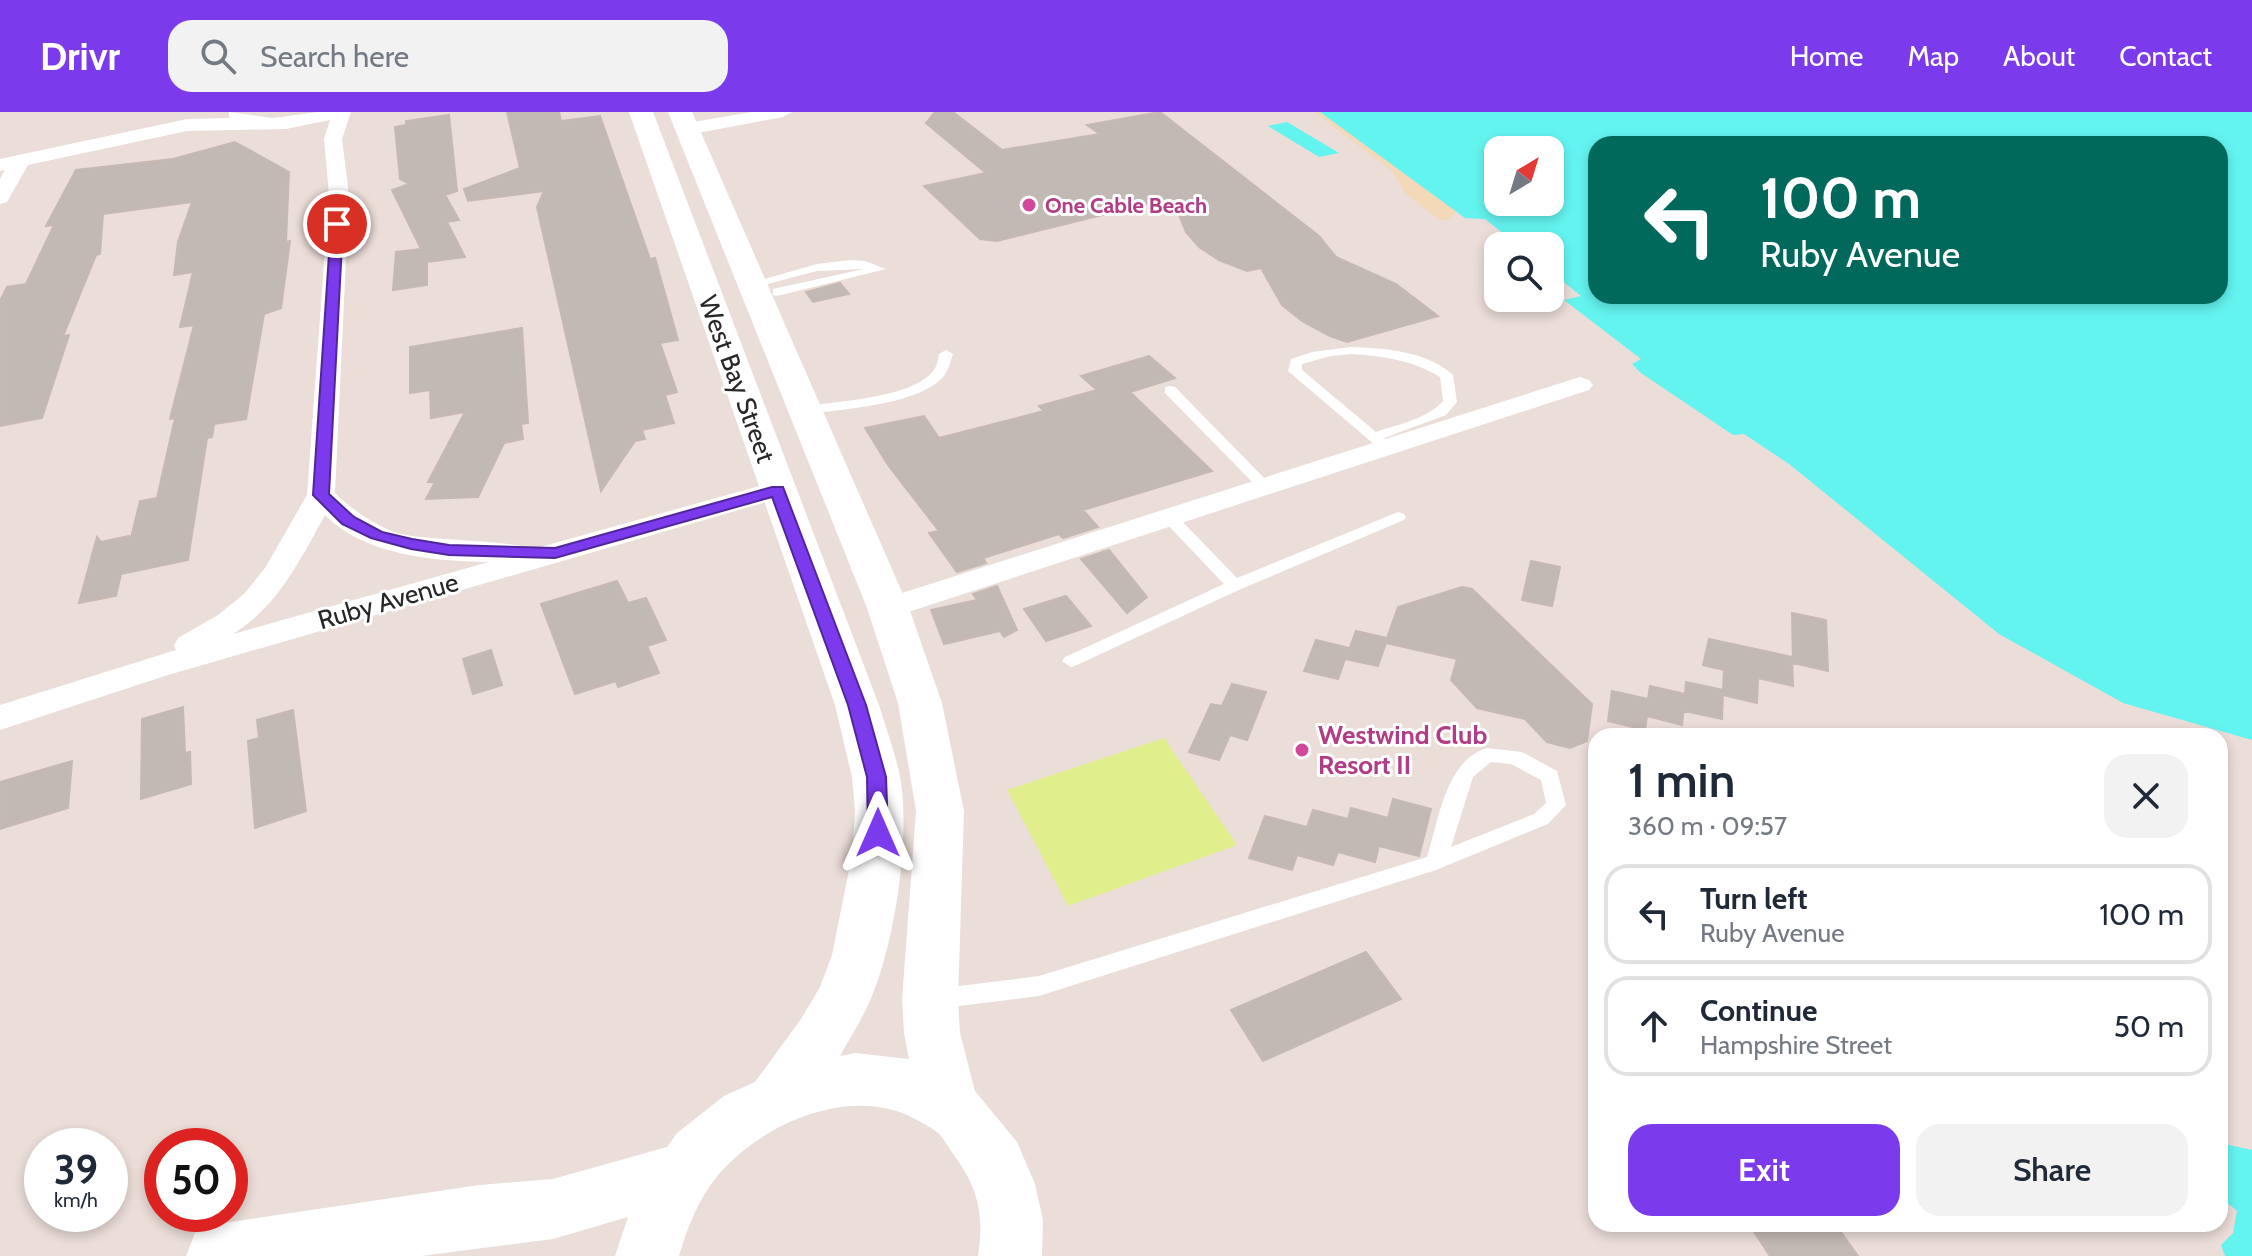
<!DOCTYPE html>
<html lang="en">
<head>
<meta charset="utf-8">
<style>
	body { margin:0; font-family:Cabin,sans-serif; background:#f2f2f3; color:#1f2937; height:100vh; display:flex; flex-direction:column; font-size:30px; white-space:nowrap }
	* { box-sizing:border-box; margin:0 }
	p { font-size:26px; color:#747a83 }
	.icon { flex:none; width:44px; height:44px; fill:none; stroke:currentColor; stroke-width:2; stroke-linecap:round; stroke-linejoin:round }
	.map { position:relative; flex:1; overflow:hidden }
	.side { position:absolute; left:1588px; top:616px; width:640px; height:504px; display:flex; flex-direction:column; background:#fff; border-radius:24px; box-shadow:0 4px 12px #0003 }
	.side>* { flex:none }
	.guide { position:absolute; left:1588px; top:24px; width:640px; height:168px; border-radius:24px; box-shadow:0 4px 12px #0003; background:#00695c; color:#fff; overflow:hidden }
	.needle { width:52px; rotate:38deg }
	.fabs { position:absolute; left:1484px; top:24px; display:grid; gap:16px }
	.fabs a { display:grid; place-items:center; width:80px; height:80px; border-radius:16px; background:#fff; box-shadow:0 4px 12px #0003; font-size:40px }
	.speed { position:absolute; left:24px; top:1016px; display:flex; gap:16px; font-size:40px; font-weight:700; text-align:center }
	.speed>* { display:grid; place-content:center; width:104px; height:104px; border-radius:50%; background:#fff; box-shadow:0 4px 12px #0003; line-height:1 }
	.speed small { font-size:20px; font-weight:400 }
	.speed .limit { border:12px solid #d22; background:#fff; color:#111 }
	.pin { position:absolute; display:grid; place-items:center; width:68px; height:68px; color:#fff; margin:-34px; border:4px solid #fff; border-radius:50%; box-shadow:0 2px 8px #0007 }
	.me { position:absolute; width:88px; margin:-44px; rotate:0deg; stroke-linejoin:round; filter:drop-shadow(0 0 6px #0008) }
	.turn { display:flex; align-items:center; gap:28px; height:168px; padding:0 40px; font-size:36px }
	.turn .icon { width:104px; height:104px; stroke-width:2.5 }
	.turn b { display:block; font-size:56px; line-height:68px }
	.round { display:grid; place-items:center; flex:none; width:84px; height:84px; border-radius:24px; background:#f2f2f3 }
	.headline { display:flex; align-items:center; justify-content:space-between; height:136px; padding:0 40px }
	h1 { font-size:48px; font-weight:600; line-height:60px }
	.primary-button { display:flex; gap:16px; margin-top:auto; padding:16px 40px }
	.primary-button a { flex:1; height:92px; border-radius:24px; background:#7c3aed; color:#fff; font-size:32px; font-weight:600; line-height:92px; text-align:center }
	.primary-button a+a { background:#f2f2f3; color:#1f2937 }
	ul { padding:0; list-style:none }
	li { display:flex; align-items:center; gap:24px; height:100px; margin:0 16px 12px; padding:0 24px; border:4px solid #e0e1e3; border-radius:24px }
	li div { flex:1 }
	li b { display:block; font-size:30px }
	li em { font-style:normal }
	header { display:flex; align-items:center; gap:48px; box-sizing:border-box; height:112px; padding:0 40px; background:#7c3aed; color:#fff }
	header strong { font-size:38px }
	nav { display:flex; gap:44px; margin-inline-start:auto; font-size:28px }
	.search { width:560px; height:72px; background:#f2f2f3; display:flex; align-items:center; gap:20px; box-sizing:border-box; padding:0 28px; border-radius:24px; color:#747a83; font-size:30px }
	.map>svg:first-child { display:block }
	.sand { fill:#f3d9b8 }
	.pitch { fill:#e0ee8b }
	.water { fill:#64f4f0; fill-rule:evenodd }
	.building { fill:#c2b9b4; stroke:#c6b9b2; stroke-width:2 }
	.lines { fill:none; stroke-linecap:round; stroke-linejoin:round }
	.lane { fill:#fff; fill-rule:evenodd }
	.street { fill:#fff; fill-rule:evenodd }
	.secondary { fill:#fff; fill-rule:evenodd }
	.route { fill:#7c3aed; stroke:#51269a; stroke-width:2 }
	.hotel-dot { fill:#d1479c; stroke:#fff; stroke-width:3 }
	.labels { text-anchor:middle; stroke-width:6; stroke-linejoin:round; paint-order:stroke }
	.far-hotel-label { font-size:22px; font-weight:bold; fill:#b23c85; stroke:#fff; text-anchor:start }
	.street-label { font-size:26px; fill:#272727; stroke:#fff }
	.hotel-label { font-size:26px; font-weight:bold; fill:#b23c85; stroke:#fff; text-anchor:start }
</style>
</head>
<body>
<header>
<strong>Drivr</strong>
<div class="search"><svg class="icon" aria-label="search" viewBox="0 0 24 24"><circle cx="10" cy="10" r="6"/><path d="M15 15l6 6"/></svg>Search here</div>
<nav><a>Home</a><a>Map</a><a>About</a><a>Contact</a></nav>
</header>
<div class="map">
<svg width="2252" height="1144" viewBox="0 0 2252 1144">
	<rect width="100%" height="100%" fill="#ebddd8"/>
	<path class="sand" d="M1314,0H1343L1457,99L1448,108H1440L1407,83L1391,58Z"/>
	<path class="pitch" d="M1164,626L1237,733L1068,794L1007,678Z"/>
	<path class="water" d="M1320,0H2252V628L2123,591L1999,522L1789,352L1744,322L1733,323L1641,261L1632,252L1641,247L1564,188L1581,184L1550,159V134H1519L1485,107L1465,106ZM2220,32V184H1596V32ZM1550,38V90H1498V38Z
		M1287,10L1339,41L1319,45L1268,14Z
		M2220,1031L2252,1038V1144H2225L2221,1133L2233,1121L2237,1099L2220,1085Z"/>
	<path class="building" d="M507,0H559L561,9L600,4L650,147L655,146L678,228L660,231L677,280L665,283L674,311L642,318L645,327L635,329L601,379L537,95L544,79L468,89L464,77L520,56Z
		M935,0H953L1002,38L1100,22L1087,13L1160,0L1319,124L1336,145L1396,172L1438,204L1347,230L1330,224L1302,209L1282,193L1261,156L1247,159L1219,148L1199,135L1186,120L1175,93L1155,98L1147,92L997,129L980,127L924,74L986,61L926,11Z
		M449,3L457,79L445,83L459,108L447,110L465,145L427,150V173L393,178L396,140L421,137L392,78L409,72L400,67L395,15L406,13V9Z
		M235,30L289,60L286,130L290,129L281,196L264,202L246,307L214,312L212,325L207,326L188,448L121,462L116,484L79,491L97,425L101,430L129,424L130,430L140,389L157,386L175,306L170,307L194,213L180,215L193,160L174,163L178,130L192,90L103,102L100,142L96,143L63,224L69,223L42,306L0,314V189L7,175L26,172L54,113L46,114L76,58L173,47Z
		M840,171L849,182L813,190L806,180Z
		M522,216L528,311L521,312L523,327L504,331L478,385L426,387L435,370H428L465,300L431,306L430,278L410,281V235Z
		M1149,244L1175,266L1130,280L1212,359L1083,398L1098,415L1063,426L1059,422L983,446L986,451L957,460L929,421L939,419L888,353L865,316L924,304L939,326L1044,299L1039,294L1097,278L1081,264Z
		M1109,438L1147,485L1127,501L1081,447Z
		M1531,449L1560,455L1552,494L1522,488Z
		M617,469L628,491L646,486L666,528L647,534L659,561L618,575L616,569L575,582L541,492Z
		M997,474L1017,518L1004,525L1000,519L944,532L931,498L977,488L973,482Z
		M1462,475L1472,477L1592,592L1587,629L1570,636L1547,630L1525,607L1477,596L1451,568L1457,547L1386,531L1378,554L1345,547L1338,567L1304,559L1316,528L1349,536L1347,543L1356,519L1387,526L1398,495Z
		M1066,484L1091,514L1046,529L1024,497Z
		M1792,501L1826,508L1828,559L1793,551Z
		M1709,527L1792,545L1793,574L1758,566L1757,591L1723,583L1722,607L1684,599V595L1682,613L1647,604L1645,618L1608,609L1612,579L1648,587L1650,574L1685,582L1686,570L1723,578L1724,558L1703,553Z
		M491,538L502,573L473,582L463,547Z
		M1232,572L1266,580L1247,628L1230,623L1219,648L1189,640L1211,592L1222,594Z
		M183,595L185,641L190,640L191,672L141,687L142,607Z
		M293,598L306,699L255,716L248,629L259,626L257,608Z
		M72,649L68,696L0,717V670Z
		M1393,687L1431,697L1419,744L1379,734L1375,750L1338,740L1333,753L1297,743L1292,758L1249,746L1265,704L1307,715L1313,698L1348,707L1351,696L1388,706Z
		M1366,840L1401,887L1263,949L1231,898Z
		M1749,1112H1835L1858,1144H1770Z"/>
	<g class="lines">
		<path class="lane" d="M850,148L865,149L886,157L777,184L773,183V177L864,157L817,159L753,176L747,172L817,152Z
			M1351,235C1384,236 1427,239 1453,263L1457,290L1446,303L1384,326L1394,336L1392,339H1382L1288,259L1291,247L1312,240ZM1351,242C1383,244 1412,248 1440,265L1443,289C1427,307 1399,312 1376,320L1302,258V252L1331,244Z
			M946,238L953,242C950,250 949,258 943,265C917,293 844,297 807,302L800,298L807,294C838,289 912,286 933,259C937,255 938,248 939,242Z
			M1170,274L1175,275L1270,372V378H1260L1165,281V275Z
			M1398,400L1404,402L1406,405L1404,408L1241,477L1077,553L1071,555L1062,549L1065,545L1224,472L1164,409L1162,406L1164,403H1176L1237,466Z
			M1487,636L1522,640L1557,659L1566,693L1548,712L1436,758L1039,884L935,897L927,894L924,887L927,880L935,877L1039,864L1427,745C1439,708 1445,649 1487,636ZM1491,650L1511,652L1541,668L1546,691L1534,702L1451,735L1473,665Z"/>
		<path class="street" d="M229,0L273,6L318,0H351L342,27L349,83L335,381C354,399 372,412 397,421C423,429 521,428 530,438L777,369L787,372L791,378L787,384L168,563L0,618V593L176,538L174,534L178,526L218,503L244,482L265,456L307,383L329,83L324,27L330,8L286,17L187,19L28,53L7,90L0,92V67L5,58L0,59V47L187,7L229,6ZM325,403C365,444 435,449 489,450L233,522C278,494 300,448 325,403Z
			M752,0H792L783,5L687,23L678,17L687,11Z
			M1580,265L1589,268L1593,273L1589,278L899,503L888,506L877,503L872,496L877,489Z"/>
		<path class="secondary" d="M629,0H653L879,593C886,617 895,640 900,664C911,723 895,829 872,884C864,904 851,924 840,944L855,941L909,947L904,921L902,888L916,699L898,591L867,496L668,0H692L909,496L942,591L964,699L958,888L960,921L975,979L1017,1030L1035,1072L1043,1108L1042,1144H978C984,1105 979,1078 956,1046C950,1038 945,1028 938,1021C933,1016 924,1012 917,1008C853,972 764,1010 719,1062C698,1087 688,1114 679,1144H615L628,1105L553,1127L421,1144H186L195,1121L218,1112L479,1073L553,1067L667,1035L677,1021L724,984L755,970L801,907L820,875L832,843L852,743L855,698L852,665L835,593Z"/>
	</g>
	<path class="route" d="M337,108L343,112L329,382L354,405L382,420L412,427L449,433L555,436L772,375H783L866,593L886,665L888,721L885,726H871L868,721L867,665L848,593L772,385L555,446L449,443L411,437L371,426L342,412L313,383L331,112Z"/>
	<g class="hotel-dot">
		<circle cx="1029" cy="93" r="8"/>
		<circle cx="1302" cy="638" r="8"/>
	</g>
	<g class="labels">
		<g class="far-hotel-label">
			<text x="1045" y="101">One Cable Beach</text>
		</g>
		<g class="street-label">
			<text transform="translate(737 267) rotate(70)" y="9">West Bay Street</text>
			<text transform="translate(388 489) rotate(-16)" y="9">Ruby Avenue</text>
		</g>
		<g class="hotel-label">
			<text x="1318" y="632">Westwind Club<tspan x="1318" dy="30">Resort II</tspan></text>
		</g>
	</g>
</svg>
<div class="fabs">
<a><svg class="needle" viewBox="-14 -14 28 28"><path d="M0-13l5 13h-10z" fill="#e53935"/><path d="M0 13l5-13h-10z" fill="#747a83"/></svg></a>
<a><svg class="icon" aria-label="search" viewBox="0 0 24 24"><circle cx="10" cy="10" r="6"/><path d="M15 15l6 6"/></svg></a>
</div>
<div class="speed"><div>39<small>km/h</small></div><div class="limit">50</div></div>
<div class="pin" style="left:337px;top:112px;background:#d93025"><svg class="icon" aria-label="arrive" viewBox="0 0 24 24"><path d="M6 21V4h12l-3 4 3 4H6"/></svg></div>
<svg class="me" style="left:878px;top:721px" viewBox="-20 -20 40 40"><path d="M0-17L14 15 0 8-14 15z" fill="#7c3aed" stroke="#fff" stroke-width="4"/></svg>
<div class="guide">
<div class="turn"><svg class="icon" aria-label="left" viewBox="0 0 24 24"><path d="M17 20v-9H6M10 6l-5 5 5 5"/></svg><div><b>100 m</b>Ruby Avenue</div></div>
</div>
<section class="side">
<div class="headline"><div><h1>1 min</h1><p>360 m · 09:57</p></div><a class="round"><svg class="icon" aria-label="close" viewBox="0 0 24 24"><path d="M6 6l12 12M18 6L6 18"/></svg></a></div>
<ul>
<li><svg class="icon" aria-label="left" viewBox="0 0 24 24"><path d="M17 20v-9H6M10 6l-5 5 5 5"/></svg><div><b>Turn left</b><p>Ruby Avenue</p></div><em>100 m</em></li>
<li><svg class="icon" aria-label="ahead" viewBox="0 0 24 24"><path d="M12 20V5M6 11l6-6 6 6"/></svg><div><b>Continue</b><p>Hampshire Street</p></div><em>50 m</em></li>
</ul>
<div class="primary-button"><a>Exit</a><a>Share</a></div>
</section>
</div>
</body>
</html>
